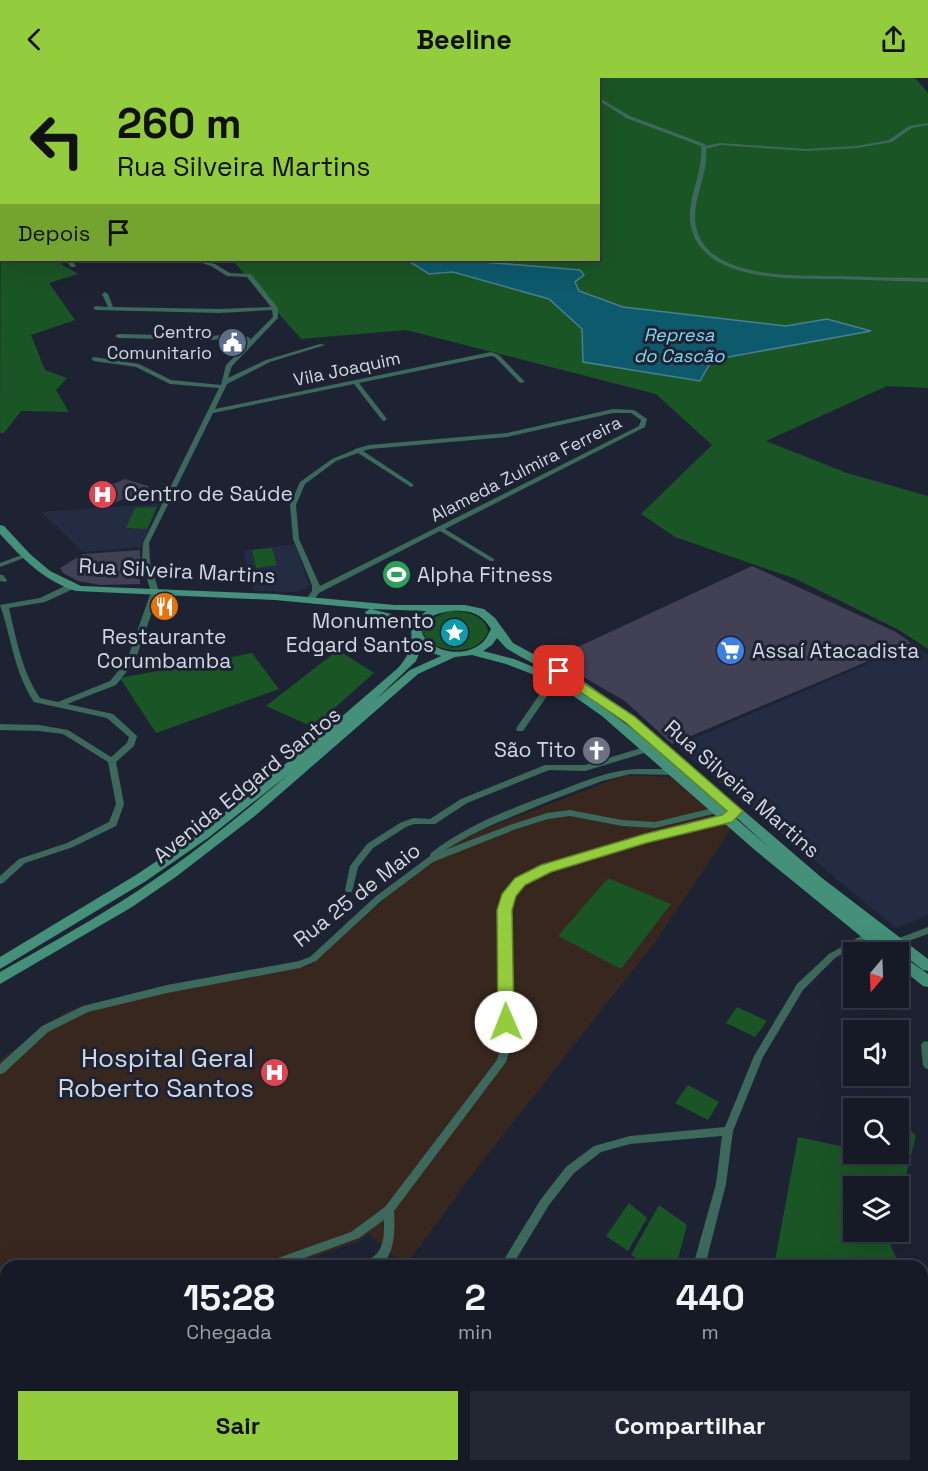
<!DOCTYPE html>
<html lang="pt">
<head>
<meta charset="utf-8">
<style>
	body { margin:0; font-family:"Space Grotesk",sans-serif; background:#232733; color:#f1f3f6; height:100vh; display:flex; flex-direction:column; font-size:22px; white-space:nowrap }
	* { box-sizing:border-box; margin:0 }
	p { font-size:20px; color:#9ea1a7 }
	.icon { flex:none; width:33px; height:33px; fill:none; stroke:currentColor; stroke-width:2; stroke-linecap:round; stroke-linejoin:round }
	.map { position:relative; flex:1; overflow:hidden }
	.sheet { position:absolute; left:0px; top:1182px; width:928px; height:212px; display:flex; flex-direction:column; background:#161a27; border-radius:18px 18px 0 0; box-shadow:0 6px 24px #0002,0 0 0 2px #353844 }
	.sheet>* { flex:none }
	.top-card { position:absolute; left:0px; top:0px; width:600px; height:183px; box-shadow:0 6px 24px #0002,0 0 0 2px #353844; background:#93cc3d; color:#111; overflow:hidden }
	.needle { width:39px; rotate:199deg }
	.controls { position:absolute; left:843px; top:864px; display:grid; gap:12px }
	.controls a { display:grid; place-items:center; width:66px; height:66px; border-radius:0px; background:#161a27; box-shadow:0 6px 24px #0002,0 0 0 2px #353844; font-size:30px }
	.pin { position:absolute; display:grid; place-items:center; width:51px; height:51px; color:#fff; margin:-26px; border-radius:12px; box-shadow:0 3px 9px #0006 }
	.me { position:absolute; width:66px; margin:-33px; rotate:359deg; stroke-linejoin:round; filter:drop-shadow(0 0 4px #0008) }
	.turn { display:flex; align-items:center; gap:21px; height:126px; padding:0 18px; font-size:27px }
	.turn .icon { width:78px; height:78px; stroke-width:2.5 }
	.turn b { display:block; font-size:42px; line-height:51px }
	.then { display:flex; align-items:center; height:57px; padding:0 18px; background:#0003; gap:12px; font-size:22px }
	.eta { display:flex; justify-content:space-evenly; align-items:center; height:102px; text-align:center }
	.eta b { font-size:36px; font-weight:700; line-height:42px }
	.cta { display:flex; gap:12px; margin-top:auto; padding:12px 18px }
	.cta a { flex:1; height:69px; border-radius:0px; background:#93cc3d; color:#111; font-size:24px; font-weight:700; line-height:69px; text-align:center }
	.cta a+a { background:#232733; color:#f1f3f6 }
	header { display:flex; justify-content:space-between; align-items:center; height:78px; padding:0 18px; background:#93cc3d; color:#111; font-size:27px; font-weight:700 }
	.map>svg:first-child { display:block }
	.built { fill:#242c43 }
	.medical { fill:#38271e }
	.green { fill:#1a5525 }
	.water { fill:#0d5a6c; stroke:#48808f; stroke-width:1.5 }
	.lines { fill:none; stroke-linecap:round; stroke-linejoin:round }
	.river { fill:#0d5a6c; fill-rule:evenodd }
	.building { fill:#424054 }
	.minor { fill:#3c695b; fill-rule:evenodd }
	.secondary { fill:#44907a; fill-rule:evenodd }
	.route { fill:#93cc3d; stroke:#608528; stroke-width:1.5 }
	.labels { text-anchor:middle; stroke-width:6; stroke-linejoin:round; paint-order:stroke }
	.far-poi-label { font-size:18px; fill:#d2d7e2; stroke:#1e2334; text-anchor:end }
	.far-water-label { font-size:18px; font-style:italic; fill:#81d9f2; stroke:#1e2334 }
	.far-street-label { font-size:18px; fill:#d2d7e2; stroke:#1e2334 }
	.poi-label { font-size:21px; fill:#d2d7e2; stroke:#1e2334; text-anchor:start }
	.street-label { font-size:21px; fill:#d2d7e2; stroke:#1e2334 }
	.near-poi-label { font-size:26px; fill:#d2d7e2; stroke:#1e2334; text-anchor:end }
</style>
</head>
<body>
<header><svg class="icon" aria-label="back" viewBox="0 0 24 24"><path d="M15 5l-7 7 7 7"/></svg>Beeline<svg class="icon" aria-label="share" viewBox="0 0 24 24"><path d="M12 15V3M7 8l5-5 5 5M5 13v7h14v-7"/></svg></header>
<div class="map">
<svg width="928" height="1393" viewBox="0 0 928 1393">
	<rect width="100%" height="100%" fill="#1e2334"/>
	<path class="built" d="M159,426L141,469L83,474L41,434Z
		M295,466L309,507L306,510L295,514L254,513L243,473Z
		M913,566L928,577V837L896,850L676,668Z"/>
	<path class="medical" d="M625,697L674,699L732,750L655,864L477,1090L405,1188L369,1156L357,1164L287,1188H6V1289L0,1291V982L67,933L310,888L447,766Z"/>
	<path class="green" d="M132,0H915L928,15V310L887,308L766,363L847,395L928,418V571L899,552L796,501L675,459L641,436L712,367L656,316L406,252L301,261L232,182H407L429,196L453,194L549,221L582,251L712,282L869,253L827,241L786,248L623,229L579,213L575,204L460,182H598V2Z
		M1,54L2,182H62L61,186L78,196L49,205L75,242L31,257L45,292L67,300L56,312L69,334L21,333L4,355H0Z
		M157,429L147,451L126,450L135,430Z
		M272,470L277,487L256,490L252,472Z
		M449,533C465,533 484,536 488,553C480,577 447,575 430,565L422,554L426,543Z
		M338,572L374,595L313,649L266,628Z
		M252,575L279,611L156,655L120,600Z
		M608,800L671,826L621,891L558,858Z
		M737,929L767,943L755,959L726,945Z
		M688,1007L719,1024L708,1042L675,1025Z
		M899,1039L916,1058L899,1124L898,1108H854V1154H891L888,1162L900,1188H774L798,1059L840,1068L853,1053L854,1076H898Z
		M629,1125L647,1140L628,1173L606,1158Z
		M659,1127L687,1147L676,1188H650L631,1177Z
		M923,1336L928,1338V1393H878L881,1388H922Z
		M755,1388H855L852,1393H755Z"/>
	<path class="water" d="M407,182H460L580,192L584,197L575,204L579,213L623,229L786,248L827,241L871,253L712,282L700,303L583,284L582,251L549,221L453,194L429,196Z"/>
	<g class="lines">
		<path class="river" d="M238,0H249L250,2H239Z"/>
	</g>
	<path class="building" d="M125,401L148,408V420L130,418L106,429L97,421L98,412Z
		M140,472V506L100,507L78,503L63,495L60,490L83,476Z
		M752,488L896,554L911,565L672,666L625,623L552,581Z
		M594,661L609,677L598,681L583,666Z"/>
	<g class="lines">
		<path class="minor" d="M583,0H587L586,2H582Z
			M598,19L630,38L705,66V68L720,65L806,71L857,68L889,62L909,48L928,45V47L912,50L892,64L857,70L806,73L720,67L706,71C709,97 691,121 696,148C706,203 799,197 841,198C870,199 899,200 928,200V204C897,203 867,202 836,201C792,200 704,205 691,149C685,122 704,95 701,68L626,40L598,22Z
			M66,182H71L76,188L75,189H71Z
			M193,182H200L215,186L230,195L251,196L278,230V240L232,288L228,300L266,282L320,266L325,267L270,284L227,306L215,331L491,274L499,277L525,304L520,305L495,279L491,278L359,305L387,341L384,343L382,342L354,306L213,335L149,465L150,484L159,514L135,583L116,607L67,626L113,636L137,658L134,668L116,684L124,726L117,746L116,748L73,769L25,785L3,805L0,806V798L19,781L67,765L109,744L116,726L108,684L63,656L39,653L0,652V646L39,647L68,652L111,679L127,665L129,659L107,640L34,624C14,594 11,558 0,527L40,520L67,507H73L74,509L73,511L45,524L9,530C16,560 22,594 40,620L58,624L110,603L127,582L151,514L142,484L143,465L219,310L170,306L136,289L94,283L91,281L94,279L139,286L171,302L221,307L226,287L247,266L242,269L239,267L244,261L238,259L212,262L118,260L115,258L118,256L212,258L239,255L250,260V262L273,239L272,232L220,235L96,232L93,230L96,228L108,229L102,216L105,214L108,216L113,229L220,231L271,229L247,199L227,198L211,188Z
			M613,331L634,332L647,341L645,349L445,451L494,481V483H490L440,453L319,515L313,523H310L306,521L312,513V507L293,461L290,427L300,404L332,381L354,372L355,371L369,367L507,355ZM613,335H631L641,342L639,348L320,508L299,461L296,427L305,406L336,383L358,375L411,409L413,408V406L363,373L370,371L507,359Z
			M27,475L31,477L29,478L0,489V485Z
			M0,497H3L7,502L6,504L0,503Z
			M551,600H557L558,602L523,653H517L516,651L517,649Z
			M648,668L651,669L652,671L651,673L585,693L549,692L467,725L435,746H414L406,749L373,770L358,789L352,814H346L345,812L350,788L367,766L400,745L413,740L430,741L461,721L545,687H585Z
			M638,691H676L680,694L676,697L630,696L602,703L552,722L494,746L469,758L445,772L510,747L547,735L570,732L622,742L655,744L717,729L721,732L717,735L655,750L622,748L570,738L548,741L516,751L433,784L381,823L316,883L300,890L167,915L88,934L48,954L4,995L0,996V986L42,948L83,928L167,907L299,883L310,879L375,819L430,778L431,775C468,746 515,729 559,713C584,703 610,692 638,691Z
			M729,736L732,737L733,739L732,741L549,792C524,802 512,812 509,839L512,965L506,984L394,1133C395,1148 396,1184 376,1188C372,1189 366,1188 361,1188C365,1183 368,1182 373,1179C385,1170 384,1155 384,1142L359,1160L282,1188H262L264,1185L351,1154L385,1129L497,982L502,965L499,839C504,810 517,798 543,788Z
			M928,849V856L897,867L894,866L892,864L894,862Z
			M868,854L871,855L873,857L871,859L835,880L803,912L763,979L733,1053L726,1106L705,1188H693L716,1106L722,1058L630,1066L601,1074L574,1095L549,1127L512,1188H500L541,1121L566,1089L594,1068L630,1058L725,1049L754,978L797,906L829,876Z
			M926,963L928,964V991L925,990L923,987L921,967L923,964Z
			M6,1285V1301L4,1305L0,1307C0,1298 0,1288 6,1285Z
			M6,1327V1341L0,1345V1331Z
			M6,1385V1388H17L15,1393H1Z
			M255,1388H270L267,1393H252Z
			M485,1388H497L499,1393H487Z
			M679,1388H691V1393H679Z"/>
		<path class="secondary" d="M98,0H105L97,2Z
			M2,43V48H0V44Z
			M0,447L4,448L30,476L50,493L81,508L275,516L395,527H465L484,531L495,540L513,565L586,605L634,639L822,800L928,881V893L923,892L896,871L897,874H882L864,861L756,773L602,638L572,617L540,599L506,586L472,577L455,579L418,596L256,737L177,798L132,829L0,906V894C41,871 82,848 122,823C181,786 236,741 289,696L208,760L146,803L0,891V879L136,797L200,754L303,672L398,590C409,578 413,567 411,552L391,542L366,536L365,534L370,531L275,522L76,513C44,503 22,480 0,456ZM371,531L426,533L413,545L399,538ZM450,533C468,532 481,534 491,551C489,554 487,560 484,563C451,596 383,544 450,533ZM497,560L506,570C533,587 563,599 590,617C655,662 713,719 772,772L639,656L580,612L548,595L514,581L483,573L492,567ZM421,571L441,578L410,592L375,622L416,583Z
			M898,875L928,896V909L923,908L898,888Z"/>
	</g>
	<path class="route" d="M559,589L634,638L743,733L732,744L646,765L551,794L525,807L516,818L512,832L514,944L506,951L498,944L497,832L502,816L515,800L541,787L645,756L722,737L727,733L625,644L554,596L552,593Z"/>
	<defs>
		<symbol id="civic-disc" viewBox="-11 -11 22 22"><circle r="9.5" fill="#5c6f8a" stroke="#1e2334"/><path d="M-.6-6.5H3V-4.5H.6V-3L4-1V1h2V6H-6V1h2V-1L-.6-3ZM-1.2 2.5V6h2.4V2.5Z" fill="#fff"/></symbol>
		<symbol id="hospital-disc" viewBox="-11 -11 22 22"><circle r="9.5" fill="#e0444e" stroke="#1e2334"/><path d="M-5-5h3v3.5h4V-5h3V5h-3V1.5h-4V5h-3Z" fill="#fff"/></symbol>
		<symbol id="stadium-disc" viewBox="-11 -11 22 22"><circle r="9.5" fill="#2e9e5b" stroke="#1e2334"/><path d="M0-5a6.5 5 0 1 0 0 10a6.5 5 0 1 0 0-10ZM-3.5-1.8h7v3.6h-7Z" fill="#fff"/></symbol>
		<symbol id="restaurant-disc" viewBox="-11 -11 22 22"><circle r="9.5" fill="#e8710a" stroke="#1e2334"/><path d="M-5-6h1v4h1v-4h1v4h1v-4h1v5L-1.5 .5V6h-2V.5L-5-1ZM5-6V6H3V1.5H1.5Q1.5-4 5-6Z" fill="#fff"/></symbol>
		<symbol id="sight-disc" viewBox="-11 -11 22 22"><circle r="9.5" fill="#0f9aa8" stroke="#1e2334"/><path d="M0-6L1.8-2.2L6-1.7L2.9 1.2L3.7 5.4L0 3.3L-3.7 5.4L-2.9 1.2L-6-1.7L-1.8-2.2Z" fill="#fff"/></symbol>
		<symbol id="supermarket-disc" viewBox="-11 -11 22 22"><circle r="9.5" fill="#3f7fe0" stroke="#1e2334"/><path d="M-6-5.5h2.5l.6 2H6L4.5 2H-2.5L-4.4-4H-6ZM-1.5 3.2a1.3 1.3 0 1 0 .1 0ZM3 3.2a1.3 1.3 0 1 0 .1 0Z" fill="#fff"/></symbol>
		<symbol id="church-disc" viewBox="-11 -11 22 22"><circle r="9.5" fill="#6b7280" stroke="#1e2334"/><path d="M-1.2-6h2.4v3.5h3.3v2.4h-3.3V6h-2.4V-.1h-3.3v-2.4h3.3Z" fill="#fff"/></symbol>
	</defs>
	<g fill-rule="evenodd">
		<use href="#civic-disc" x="216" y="248" width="33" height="33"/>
		<use href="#hospital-disc" x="86" y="400" width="33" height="33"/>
		<use href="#stadium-disc" x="380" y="480" width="33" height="33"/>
		<use href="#restaurant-disc" x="148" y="512" width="33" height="33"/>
		<use href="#sight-disc" x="438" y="538" width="33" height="33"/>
		<use href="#supermarket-disc" x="714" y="556" width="33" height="33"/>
		<use href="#church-disc" x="580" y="656" width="33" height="33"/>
		<use href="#hospital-disc" x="258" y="978" width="33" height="33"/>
	</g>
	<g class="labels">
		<g class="far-poi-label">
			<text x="212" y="260">Centro<tspan x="212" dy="21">Comunitario</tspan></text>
		</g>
		<g class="far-water-label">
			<text x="679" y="263">Represa<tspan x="679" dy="21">do Cascão</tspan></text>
		</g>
		<g class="far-street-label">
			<text transform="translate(347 291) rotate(-12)" y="6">Vila Joaquim</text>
			<text transform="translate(526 391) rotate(-27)" y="6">Alameda Zulmira Ferreira</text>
		</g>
		<g class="poi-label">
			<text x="124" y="423">Centro de Saúde</text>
			<text x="417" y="504">Alpha Fitness</text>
			<text x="434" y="550" text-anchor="end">Monumento<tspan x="434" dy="24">Edgard Santos</tspan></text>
			<text x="164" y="566" text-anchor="middle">Restaurante<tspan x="164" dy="24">Corumbamba</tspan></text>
			<text x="752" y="580">Assaí Atacadista</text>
			<text x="576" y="679" text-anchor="end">São Tito</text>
		</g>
		<g class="street-label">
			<text transform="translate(177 493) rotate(3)" y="7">Rua Silveira Martins</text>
			<text transform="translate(247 707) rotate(-39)" y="7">Avenida Edgard Santos</text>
			<text transform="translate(742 711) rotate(41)" y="7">Rua Silveira Martins</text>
			<text transform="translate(357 817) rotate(-38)" y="7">Rua 25 de Maio</text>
		</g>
		<g class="near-poi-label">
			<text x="254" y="989">Hospital Geral<tspan x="254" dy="30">Roberto Santos</tspan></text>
		</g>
	</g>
</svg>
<div class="controls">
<a><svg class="needle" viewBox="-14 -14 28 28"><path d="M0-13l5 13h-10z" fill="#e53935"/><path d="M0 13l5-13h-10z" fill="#9ea1a7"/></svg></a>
<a><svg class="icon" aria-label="sound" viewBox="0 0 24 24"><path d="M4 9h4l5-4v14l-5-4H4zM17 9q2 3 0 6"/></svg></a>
<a><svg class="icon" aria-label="search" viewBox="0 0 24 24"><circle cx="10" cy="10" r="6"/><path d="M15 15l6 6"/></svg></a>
<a><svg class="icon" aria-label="layers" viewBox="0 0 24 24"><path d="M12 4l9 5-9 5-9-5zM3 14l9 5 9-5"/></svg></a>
</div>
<div class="pin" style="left:559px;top:593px;background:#d93025"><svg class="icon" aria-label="arrive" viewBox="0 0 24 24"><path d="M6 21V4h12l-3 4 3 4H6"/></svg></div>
<svg class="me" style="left:506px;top:944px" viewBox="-20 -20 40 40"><circle r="19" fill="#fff"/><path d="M0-13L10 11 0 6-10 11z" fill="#93cc3d"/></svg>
<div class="top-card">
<div class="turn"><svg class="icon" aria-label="left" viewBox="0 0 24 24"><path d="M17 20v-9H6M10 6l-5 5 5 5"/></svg><div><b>260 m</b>Rua Silveira Martins</div></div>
<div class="then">Depois<svg class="icon" aria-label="arrive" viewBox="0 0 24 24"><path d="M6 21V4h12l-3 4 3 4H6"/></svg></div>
</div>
<section class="sheet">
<div class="eta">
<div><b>15:28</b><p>Chegada</p></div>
<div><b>2</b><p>min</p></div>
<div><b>440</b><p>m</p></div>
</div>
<div class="cta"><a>Sair</a><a>Compartilhar</a></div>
</section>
</div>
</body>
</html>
